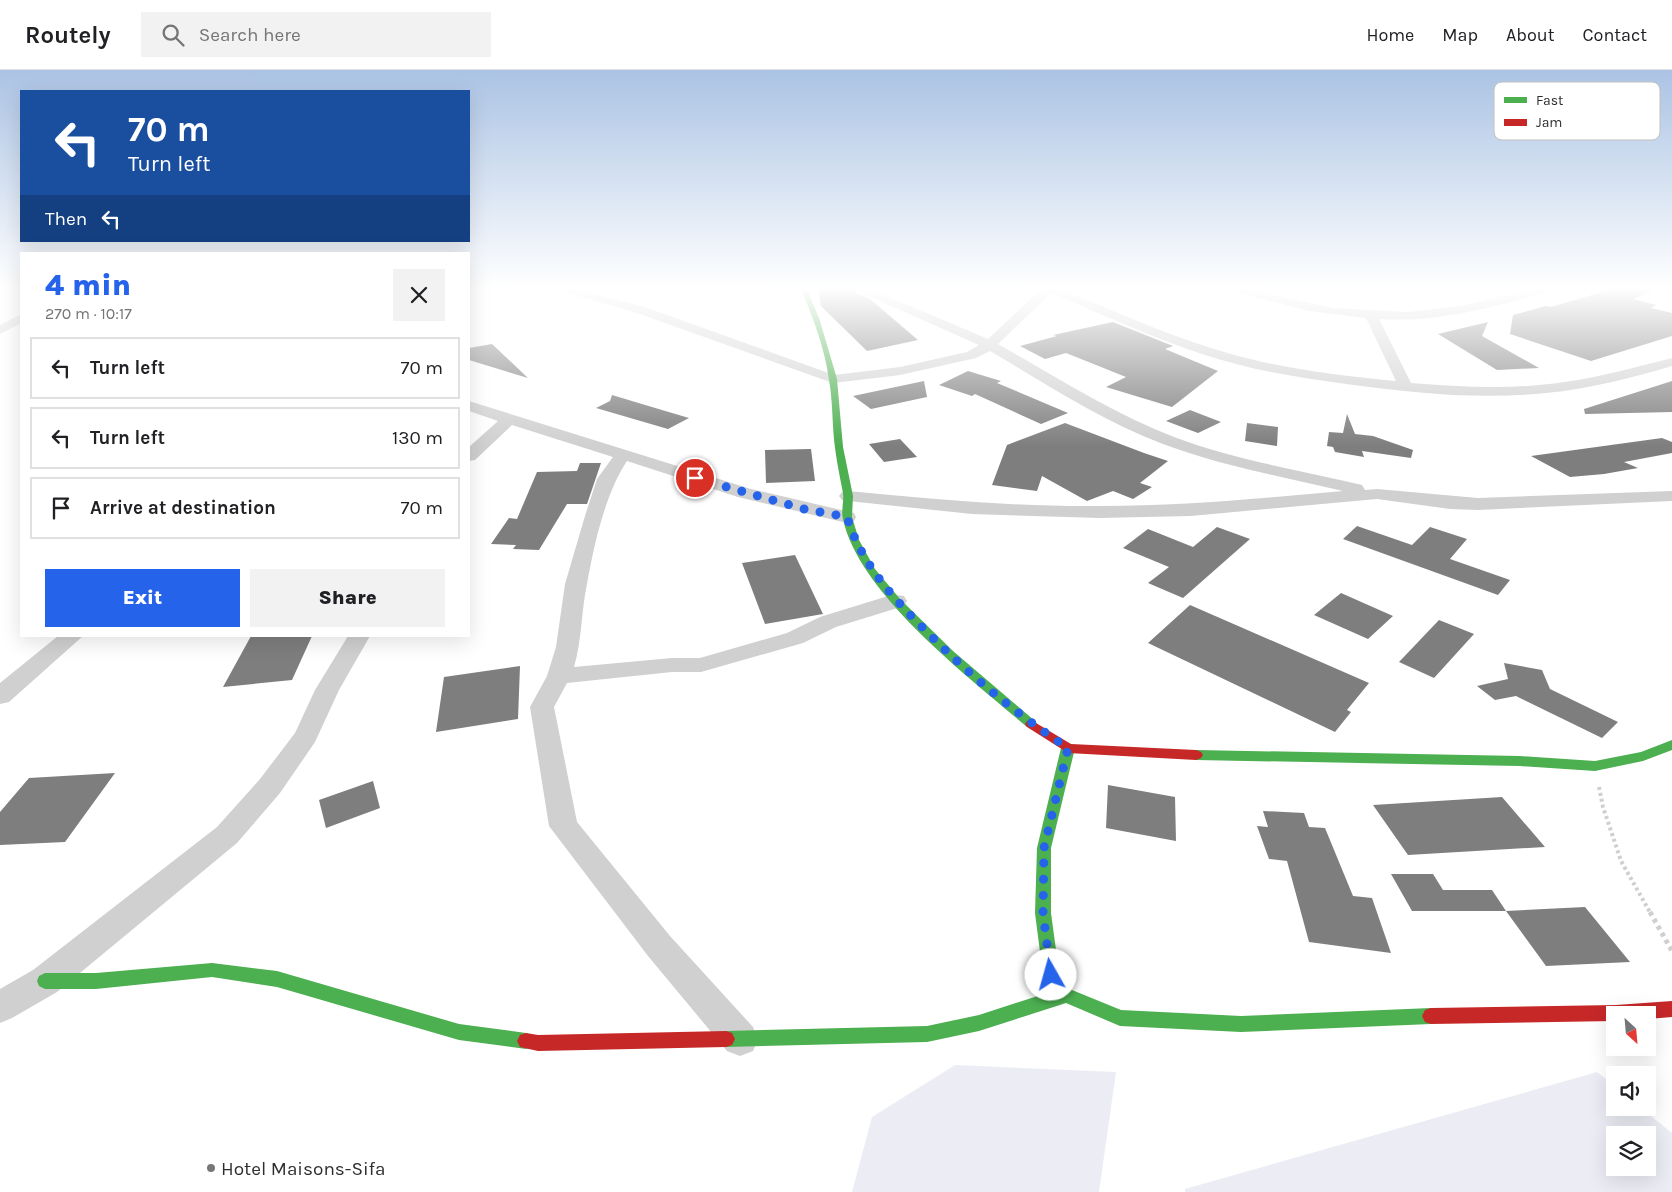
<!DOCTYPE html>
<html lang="en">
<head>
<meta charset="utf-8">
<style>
	body { margin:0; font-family:Karla,sans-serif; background:#f2f2f2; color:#202124; height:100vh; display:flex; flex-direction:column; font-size:19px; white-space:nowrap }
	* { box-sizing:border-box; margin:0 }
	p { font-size:16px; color:#757577 }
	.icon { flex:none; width:28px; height:28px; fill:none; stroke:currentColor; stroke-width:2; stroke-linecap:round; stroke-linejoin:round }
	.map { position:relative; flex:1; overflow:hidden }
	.sheet { position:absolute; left:20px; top:182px; width:450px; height:385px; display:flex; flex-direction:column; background:#fff; border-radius:0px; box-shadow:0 5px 20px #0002 }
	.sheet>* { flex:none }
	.top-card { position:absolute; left:20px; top:20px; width:450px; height:152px; border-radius:0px; box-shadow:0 5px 20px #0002; background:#1a4fa0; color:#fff; overflow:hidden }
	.needle { width:32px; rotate:154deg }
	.buttons { position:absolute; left:1606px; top:936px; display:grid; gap:10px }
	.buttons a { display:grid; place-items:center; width:50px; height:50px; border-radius:0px; background:#fff; box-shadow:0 5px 20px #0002; font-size:25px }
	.pin { position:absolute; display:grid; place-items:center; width:42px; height:42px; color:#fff; margin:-21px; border:2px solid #fff; border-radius:50%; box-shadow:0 1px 5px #0007 }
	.me { position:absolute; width:55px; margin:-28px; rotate:353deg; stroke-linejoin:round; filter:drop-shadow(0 0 4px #0008) }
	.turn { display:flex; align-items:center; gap:18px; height:105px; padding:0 25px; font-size:22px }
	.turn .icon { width:65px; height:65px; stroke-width:2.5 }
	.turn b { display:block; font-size:35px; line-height:42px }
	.then { display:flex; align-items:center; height:48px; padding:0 25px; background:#0003; gap:10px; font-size:19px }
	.round { display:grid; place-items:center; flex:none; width:52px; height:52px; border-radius:0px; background:#f2f2f2 }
	.overview { display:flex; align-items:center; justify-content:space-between; height:85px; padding:0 25px }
	h1 { font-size:30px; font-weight:800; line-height:38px; color:#2563eb }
	.cta { display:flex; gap:10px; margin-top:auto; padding:10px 25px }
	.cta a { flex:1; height:58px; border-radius:0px; background:#2563eb; color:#fff; font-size:20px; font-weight:800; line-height:58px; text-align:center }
	.cta a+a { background:#f2f2f2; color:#202124 }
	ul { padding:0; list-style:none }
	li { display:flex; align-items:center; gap:15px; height:62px; margin:0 10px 8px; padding:0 15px; border:2px solid #e0e0e0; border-radius:0px }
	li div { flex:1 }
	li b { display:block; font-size:19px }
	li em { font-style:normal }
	header { display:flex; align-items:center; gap:30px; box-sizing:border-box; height:70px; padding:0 25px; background:#fff; border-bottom:1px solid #e0e0e0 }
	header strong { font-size:24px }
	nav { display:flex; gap:28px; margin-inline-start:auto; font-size:18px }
	.search { width:350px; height:45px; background:#f2f2f2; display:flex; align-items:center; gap:12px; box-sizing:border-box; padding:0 18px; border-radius:0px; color:#757577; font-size:19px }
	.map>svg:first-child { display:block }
	.green { fill:#ecedf4; fill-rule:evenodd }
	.building { fill:#7e7e7e }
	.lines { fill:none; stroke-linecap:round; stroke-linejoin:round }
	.path-far1 { stroke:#cfcfcf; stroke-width:4; stroke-dasharray:3 3; stroke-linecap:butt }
	.path { stroke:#cfcfcf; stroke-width:5; stroke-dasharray:4 4; stroke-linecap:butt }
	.street { fill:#d0d0d0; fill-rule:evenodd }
	.fast { fill:#4caf50; fill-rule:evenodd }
	.jam { fill:#c62828; fill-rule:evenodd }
	.route { stroke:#2563eb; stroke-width:9; stroke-dasharray:0 16.2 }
	.poi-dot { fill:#777; stroke:#fff; stroke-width:2 }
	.labels { text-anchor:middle; stroke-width:5; stroke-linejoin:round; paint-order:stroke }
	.near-poi-label { font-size:19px; fill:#2e2e2e; stroke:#fff; text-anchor:start }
	.key { fill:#fff; stroke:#c0c0c0; stroke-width:1 }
	.key-label { font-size:14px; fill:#2e2e2e }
</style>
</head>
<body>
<header>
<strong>Routely</strong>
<div class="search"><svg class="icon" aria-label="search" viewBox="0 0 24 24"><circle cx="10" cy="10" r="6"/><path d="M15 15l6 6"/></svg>Search here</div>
<nav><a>Home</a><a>Map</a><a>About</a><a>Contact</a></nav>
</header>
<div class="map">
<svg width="1672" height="1122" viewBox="0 0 1672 1122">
	<rect width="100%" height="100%" fill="#fff"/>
	<path class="green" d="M955,995L1116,1002L1099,1122H852L872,1047Z
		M1597,1002L1615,1016V1038H1641L1672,1063V1122H1185V1119ZM1615,1065H1648V1098H1615Z"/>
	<path class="building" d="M818,219H853L856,223L870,229L918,270L867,281L821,236Z
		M1612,219H1656L1633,229L1656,235L1651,238L1672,243V266L1591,291L1510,264L1513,245L1546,236L1551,237Z
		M1113,252L1173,276L1165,279L1218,301L1172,337L1106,317L1126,307L1066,283L1045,289L1020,276L1057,266L1053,265Z
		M1488,252L1482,266L1539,298L1497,300L1438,264Z
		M492,274L528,308L469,290V278Z
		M968,301L1001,311L997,313L1068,343L1041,354L975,324L972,326L939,315Z
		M924,311L927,327L871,339L853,326Z
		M1672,311V342L1585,344L1584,339Z
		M612,325L662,340L689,348L668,359L596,338L610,331Z
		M1190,340L1221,352L1198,363L1166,351Z
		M1347,344L1355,364L1373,366L1413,380L1411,388L1362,381L1364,387L1335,382L1333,377L1327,376L1329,362L1343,363Z
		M1065,353L1144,383L1168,391L1140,413L1152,417L1133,429L1113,421L1087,431L1042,406L1037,421L992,415L1007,375Z
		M1247,353L1278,357L1277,376L1245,371Z
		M1662,368L1672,372V383L1624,392L1638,398L1604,404L1570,407L1531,386Z
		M900,369L917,387L884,392L869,374Z
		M811,379L815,411L766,413L765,380Z
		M580,393H601L587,434H567L539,480L513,479L516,475L491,474L509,448L517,449L537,402L577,401Z
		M1357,456L1412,475L1430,457L1467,469L1450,489L1510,510L1498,525L1343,469Z
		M1217,457L1250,469L1183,528L1148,513L1169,497L1123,478L1148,459L1193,477Z
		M795,485L823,544L765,554L742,493Z
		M1341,523L1393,546L1368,569L1314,545Z
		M1190,535L1369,613L1347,640L1351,642L1335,662L1148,573Z
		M1439,550L1474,564L1434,608L1399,592Z
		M251,566H312L292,610L223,617Z
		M1504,593L1542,600L1550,619L1618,652L1602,668L1516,626L1495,630L1477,616L1508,609Z
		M520,596L518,649L436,662L444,607Z
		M115,703L65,772L0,775V742L29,708Z
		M373,711L380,738L326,758L319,730Z
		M1108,715L1175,727L1176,771L1106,758Z
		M1502,727L1545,777L1408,785L1373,735Z
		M1263,741L1304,743L1309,757L1325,758L1353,826L1372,828L1391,883L1309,872L1287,791L1269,789L1257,756L1268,757Z
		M1391,804H1433L1443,820H1492L1506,841H1412Z
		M1585,837L1630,892L1546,896L1506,841Z"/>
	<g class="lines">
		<path class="path-far1" d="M1599,717L1603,737L1621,791L1651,844"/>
		<path class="path" d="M1650,842L1672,881"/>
		<path class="street" d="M558,219H577L645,237L834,305L900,297L967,282L979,275L857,221L855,219H870L988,269L1041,219H1061C1117,242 1173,268 1231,284C1284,299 1341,306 1396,311L1366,248L1309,241L1232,221L1230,219H1248L1333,238L1408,242L1461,236L1535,219H1555L1553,221C1496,236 1439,253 1379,249L1411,313C1462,317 1513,320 1564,312C1601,307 1636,297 1672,288V296C1631,308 1589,319 1546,323C1480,330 1412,323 1346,314C1299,308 1251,300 1205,285C1152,268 1102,244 1051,223L998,274C1056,307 1112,343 1174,367C1235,390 1299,400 1362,415L1365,420L1377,419L1478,428L1672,421V431L1478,440L1450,439L1377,429L1191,446L1100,448L972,444L848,431L842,430L839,426L842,422L848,421C932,429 1017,437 1101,436C1182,436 1263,428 1343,421C1283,407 1222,396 1163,374C1102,351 1046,314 990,281L976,288L900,305L833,313L637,243L560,221Z
			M21,244V253L0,264V255Z
			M469,331L751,419L854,443L856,447L854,451L847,453L738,427L627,391C605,424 594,475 587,514C581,542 582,570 574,597L672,588H700L787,563L820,547L888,526L896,525L904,526L907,531L904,536L836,557L803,573L701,602H672L567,613L554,637L577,752L670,866L753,957L758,969L753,981L740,986L727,981L648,886L549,756L530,637L547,606L556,577L565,514L585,446L597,409L613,387L512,355L475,390L469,391V377L498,351L469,341Z
			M58,566H83L9,632L0,634V613Z
			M348,566H370L339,620L315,672L280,723L237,773L57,922L12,948L0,953V919L33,900L217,757L260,709L295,663L315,620Z"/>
		<path class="fast" d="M801,219H807L820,251L837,309L843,377L853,426L852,447L859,470L875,499L900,529L953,581L1035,651L1037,654L1035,657H1027C970,608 859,524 843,449C841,441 844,431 843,423C840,408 837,393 835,378C832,355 833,332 829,310C825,279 813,248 801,219Z
			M1672,670V680L1643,691L1595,701L1520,696L1196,690L1191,688L1189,685L1191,682L1196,680L1520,686L1595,691L1641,682Z
			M1068,673L1073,675L1075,678L1051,778V843L1059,902L1072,920L1121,940L1241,946L1431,938L1437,940L1440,946L1437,952L1431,954L1241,962L1120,956L1066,933L979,961L927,972L726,977L720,975L717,969L720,963L726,961L927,956L979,945L1053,921L1043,905L1035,843L1037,778L1061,678L1063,675Z
			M212,893L277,901L459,954L526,963L532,965L535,971L532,977L526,979L459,970L277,917L212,907L96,919H45L39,916L37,911L39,906L45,903H96Z"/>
		<path class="jam" d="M1031,650L1071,674L1196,680L1201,682L1203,685L1201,688L1196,690L1068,683L1027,657L1025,654L1027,651Z
			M1672,931V947L1648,949V945H1615V951L1431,954L1425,952L1422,946L1425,940L1431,938L1616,935Z
			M726,961L732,963L735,969L732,975L726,977L538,981L520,977L517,971L520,965L526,963L538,965Z"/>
	</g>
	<linearGradient id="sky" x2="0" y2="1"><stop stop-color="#abc3e4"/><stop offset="0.58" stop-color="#fff"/><stop offset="1" stop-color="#fff" stop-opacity="0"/></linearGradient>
	<rect width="1672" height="376" fill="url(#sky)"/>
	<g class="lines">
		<path class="route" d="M695,408L804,439L847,447C862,496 896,531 932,567C974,609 1018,645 1068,678L1044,778L1043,843L1051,905"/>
	</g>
	<circle class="poi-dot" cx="211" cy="1098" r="5"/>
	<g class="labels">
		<g class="near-poi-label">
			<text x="221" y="1105">Hotel Maisons-Sifa</text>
		</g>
	</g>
	<rect x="1494" y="12" width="166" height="58" rx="8" class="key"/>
	<rect x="1504" y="27" width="23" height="6" fill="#4caf50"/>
	<rect x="1504" y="49" width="23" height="7" fill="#c62828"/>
	<g class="key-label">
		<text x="1536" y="35">Fast</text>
		<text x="1536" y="57">Jam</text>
	</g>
</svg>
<div class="buttons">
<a><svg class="needle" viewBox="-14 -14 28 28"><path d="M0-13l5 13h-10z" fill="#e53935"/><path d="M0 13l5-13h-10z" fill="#757577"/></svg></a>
<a><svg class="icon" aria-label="sound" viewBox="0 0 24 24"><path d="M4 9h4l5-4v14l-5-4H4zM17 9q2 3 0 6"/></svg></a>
<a><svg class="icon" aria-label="layers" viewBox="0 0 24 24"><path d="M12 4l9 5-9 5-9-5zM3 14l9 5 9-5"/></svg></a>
</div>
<div class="pin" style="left:695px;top:408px;background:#d93025"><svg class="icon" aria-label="arrive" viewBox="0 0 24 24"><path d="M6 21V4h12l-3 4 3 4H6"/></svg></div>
<svg class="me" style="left:1051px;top:905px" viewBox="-20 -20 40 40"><circle r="19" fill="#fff"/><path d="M0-13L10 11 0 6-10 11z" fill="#2563eb"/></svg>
<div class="top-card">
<div class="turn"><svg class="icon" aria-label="left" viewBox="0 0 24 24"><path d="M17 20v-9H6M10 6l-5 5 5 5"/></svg><div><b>70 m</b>Turn left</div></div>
<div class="then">Then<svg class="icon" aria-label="left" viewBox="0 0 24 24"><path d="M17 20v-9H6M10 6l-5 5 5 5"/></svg></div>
</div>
<section class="sheet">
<div class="overview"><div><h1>4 min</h1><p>270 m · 10:17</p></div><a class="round"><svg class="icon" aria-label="close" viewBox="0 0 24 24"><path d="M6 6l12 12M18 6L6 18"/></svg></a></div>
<ul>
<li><svg class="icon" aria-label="left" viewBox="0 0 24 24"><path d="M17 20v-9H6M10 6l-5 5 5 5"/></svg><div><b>Turn left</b></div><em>70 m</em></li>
<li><svg class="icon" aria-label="left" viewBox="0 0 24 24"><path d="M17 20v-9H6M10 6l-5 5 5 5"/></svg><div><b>Turn left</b></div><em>130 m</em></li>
<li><svg class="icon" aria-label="arrive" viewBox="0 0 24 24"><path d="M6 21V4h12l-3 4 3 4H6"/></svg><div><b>Arrive at destination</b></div><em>70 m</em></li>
</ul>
<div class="cta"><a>Exit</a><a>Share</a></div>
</section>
</div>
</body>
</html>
